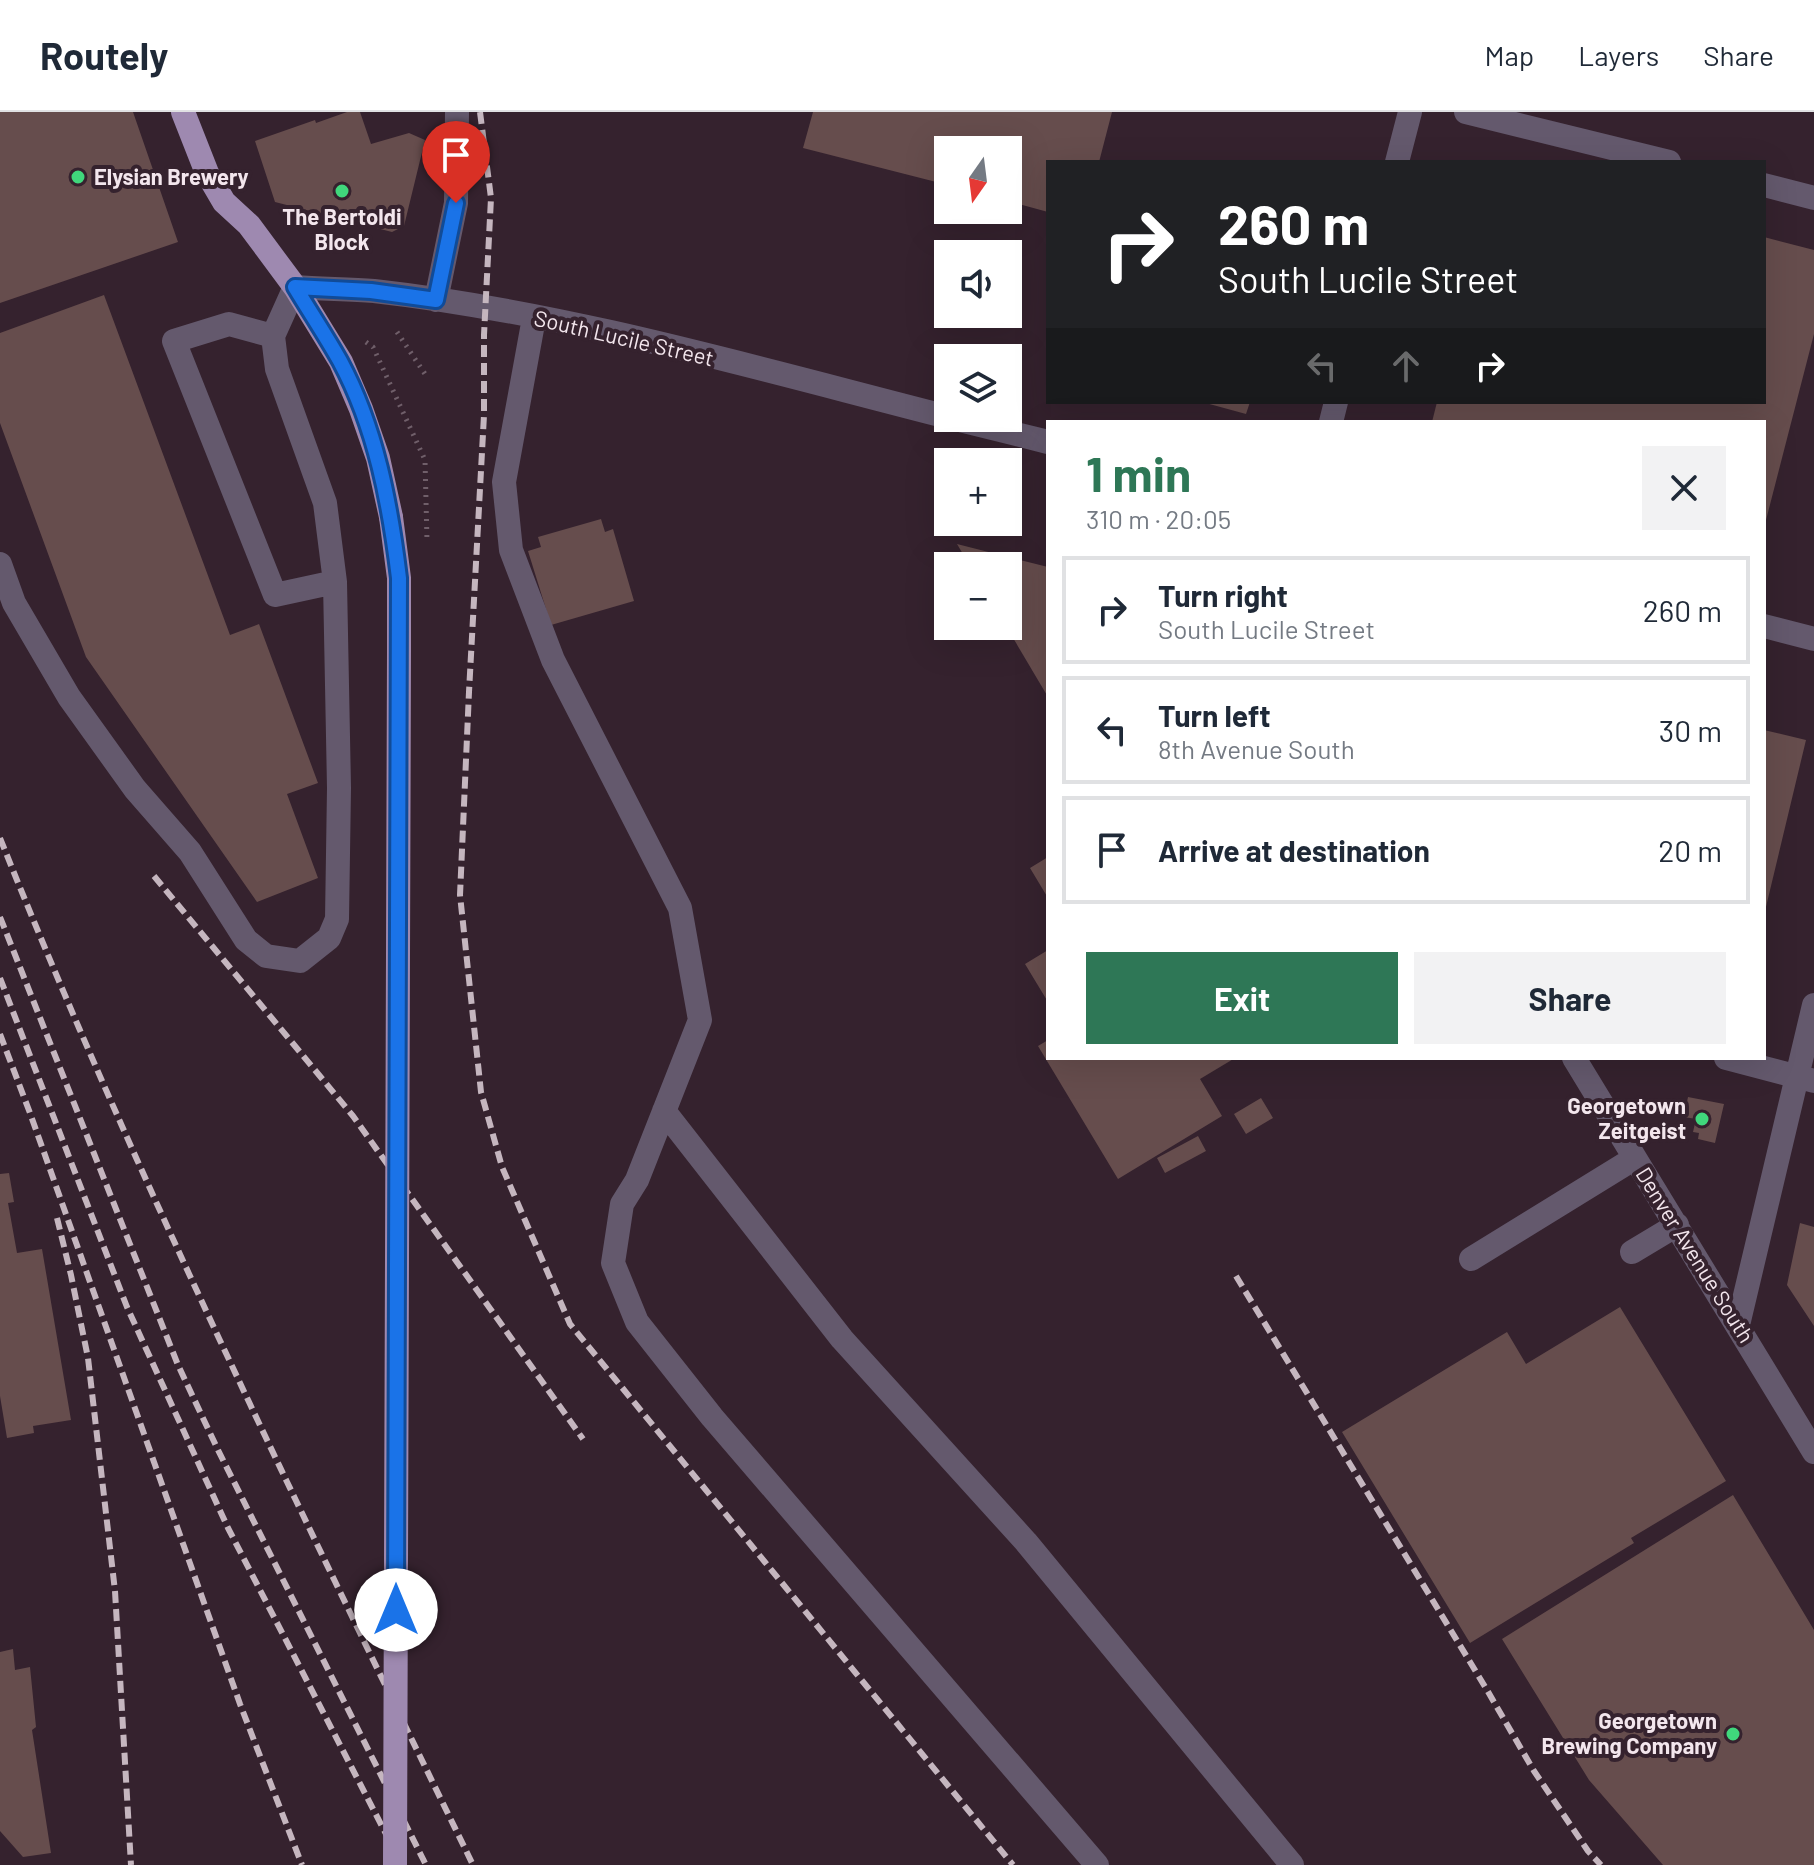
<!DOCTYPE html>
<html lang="en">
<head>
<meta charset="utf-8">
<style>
	body { margin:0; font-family:Barlow,sans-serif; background:#f2f2f3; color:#1f2937; height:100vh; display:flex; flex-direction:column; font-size:30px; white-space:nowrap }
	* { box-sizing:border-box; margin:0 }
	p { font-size:26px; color:#747a83 }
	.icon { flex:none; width:44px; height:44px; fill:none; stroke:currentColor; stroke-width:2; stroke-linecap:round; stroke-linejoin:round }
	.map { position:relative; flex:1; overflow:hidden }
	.details { position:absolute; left:1046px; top:308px; width:720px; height:640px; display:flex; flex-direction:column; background:#fff; border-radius:0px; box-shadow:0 8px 32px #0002 }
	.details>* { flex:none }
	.guide { position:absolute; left:1046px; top:48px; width:720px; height:244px; border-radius:0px; box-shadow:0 8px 32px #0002; background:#202124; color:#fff; overflow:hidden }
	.needle { width:52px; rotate:194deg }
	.tools { position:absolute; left:934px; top:24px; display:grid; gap:16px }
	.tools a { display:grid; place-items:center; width:88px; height:88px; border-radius:0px; background:#fff; box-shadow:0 8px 32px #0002; font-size:40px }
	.pin { position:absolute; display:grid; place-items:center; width:68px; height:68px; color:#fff; margin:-82px -34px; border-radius:50% 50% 50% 0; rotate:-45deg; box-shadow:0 0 8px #0007 }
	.pin .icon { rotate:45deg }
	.me { position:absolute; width:88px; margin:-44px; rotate:0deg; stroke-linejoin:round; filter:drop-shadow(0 0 6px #0008) }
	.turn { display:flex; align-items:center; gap:28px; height:168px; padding:0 40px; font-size:36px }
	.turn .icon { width:104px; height:104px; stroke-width:2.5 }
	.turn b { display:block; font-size:56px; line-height:68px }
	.lanes { display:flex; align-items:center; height:76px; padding:0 40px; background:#0003; justify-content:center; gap:40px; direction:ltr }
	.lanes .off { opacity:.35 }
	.round { display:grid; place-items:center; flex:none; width:84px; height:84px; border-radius:0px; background:#f2f2f3 }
	.head { display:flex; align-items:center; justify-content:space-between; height:136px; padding:0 40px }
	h1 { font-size:48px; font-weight:700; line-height:60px; color:#2e7756 }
	.action { display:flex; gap:16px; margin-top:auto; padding:16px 40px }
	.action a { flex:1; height:92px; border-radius:0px; background:#2e7756; color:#fff; font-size:32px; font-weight:700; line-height:92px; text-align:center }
	.action a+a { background:#f2f2f3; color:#1f2937 }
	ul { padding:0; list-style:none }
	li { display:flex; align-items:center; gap:24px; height:108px; margin:0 16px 12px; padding:0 24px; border:4px solid #e0e1e3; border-radius:0px }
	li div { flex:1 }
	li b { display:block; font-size:30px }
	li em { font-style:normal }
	header { display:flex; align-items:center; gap:48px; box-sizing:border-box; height:112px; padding:0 40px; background:#fff; border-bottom:2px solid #e0e1e3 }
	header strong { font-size:38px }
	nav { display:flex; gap:44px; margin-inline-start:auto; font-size:28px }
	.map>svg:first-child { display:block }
	.building { fill:#664d4d }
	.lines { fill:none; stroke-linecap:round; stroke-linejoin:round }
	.path { stroke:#705f6a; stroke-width:5; stroke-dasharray:2 6; stroke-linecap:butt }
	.minor { stroke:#64596d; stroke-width:24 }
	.major { stroke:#9e89b0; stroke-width:24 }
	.rail { stroke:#c5b6bf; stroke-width:6; stroke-dasharray:12 6; stroke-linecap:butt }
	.major-bridge { stroke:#9e89b0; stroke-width:24 }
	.route-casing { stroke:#114b97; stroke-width:20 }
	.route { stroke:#1a73e8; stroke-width:14 }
	.poi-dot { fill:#40d77c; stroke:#35222e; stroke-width:3 }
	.labels { text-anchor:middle; stroke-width:8; stroke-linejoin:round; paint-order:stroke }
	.poi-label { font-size:22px; font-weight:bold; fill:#f3e6ed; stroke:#35222e; text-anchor:end }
	.street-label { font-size:22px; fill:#f3e6ed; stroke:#35222e }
</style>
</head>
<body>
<header>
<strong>Routely</strong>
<nav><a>Map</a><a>Layers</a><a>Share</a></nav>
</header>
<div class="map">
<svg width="1814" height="1753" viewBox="0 0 1814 1753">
	<rect width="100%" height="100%" fill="#35222e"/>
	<path class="building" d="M0,0H133L178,130L0,191Z
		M347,0H360L371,32L409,21L425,28L404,114L392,120L275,90L255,29L315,8L316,11Z
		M813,0H1112L1099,50H1048V100L1008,89V38H948V73L803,36Z
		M1764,125L1814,138V222L1765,412L1764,310H1432L1437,290H1764Z
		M104,183L230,523L259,512L318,671L287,682L318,766L257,790L86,545L0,311V221Z
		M1202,290H1250L1246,302Z
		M601,407L605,420L613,417L634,489L551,513L528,439L541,435L538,425Z
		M957,432L1048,455V585L1006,514H1008V454H970Z
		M1764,618L1806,628L1765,799H1764Z
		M1048,745V786L1030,756Z
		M1048,838V890L1025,852Z
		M1048,928V946H1235L1200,967L1222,1004L1118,1067L1038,934Z
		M1688,985L1724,992L1715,1031L1698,1027L1699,1021L1693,1020L1696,1007L1684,1005Z
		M1261,986L1273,1006L1246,1022L1234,1002Z
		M1198,1024L1206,1039L1165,1061L1157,1046Z
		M9,1061L14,1090L8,1091L17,1141L42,1137L71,1308L33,1314L34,1321L7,1326L0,1284V1062Z
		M1800,1111L1814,1115V1214L1787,1173Z
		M1620,1195L1726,1369L1631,1426L1634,1431L1470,1531L1342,1320L1507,1220L1526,1252Z
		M1733,1383L1814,1518V1753H1663L1589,1668L1502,1527Z
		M13,1537L15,1558L30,1555L36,1615L32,1618L51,1741L23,1745L0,1719V1540Z"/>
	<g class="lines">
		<path class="path" d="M397,220L425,262
			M366,230L373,235L425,348L427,429"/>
		<path class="minor" d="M1466,0L1669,50
			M1397,50L1410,0
			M1764,73L1814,86
			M436,188L456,91L457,0
			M534,206L504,370L511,438L553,548L680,796L700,908L637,1068L622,1092L613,1151L637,1210L712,1305L1097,1753
			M273,224L229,212L174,229L275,483L335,470
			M952,306L1048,330
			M1331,310L1336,290
			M0,452L14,491L69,585L135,677L190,740L246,828L266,844L300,849L329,826L337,807L339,676L335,470L325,391L277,257L273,224L295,175C321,177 348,177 374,179C569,201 759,257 948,305
			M1764,514L1814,527
			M1574,946L1814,1340
			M1726,946L1814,969
			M664,999L842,1227L1026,1430L1292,1753
			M1632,1140L1677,1113
			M1471,1147L1635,1046
			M1738,1213L1814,893"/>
		<path class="major" d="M183,0L207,61L224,90L249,113L295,175L341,250L361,297L378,346L391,405"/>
		<path class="rail" d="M480,0L491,86L484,223V303L469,580L460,783L481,980L502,1055L570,1212L1013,1753
			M0,726C140,1076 308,1414 473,1753
			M154,764L353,1004L583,1327
			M0,805L178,1253L218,1338L426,1753
			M0,866L127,1195L228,1416L402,1753
			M0,922L30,1001L240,1592L302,1753
			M57,1106L71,1163L88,1246L115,1479L131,1753
			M1236,1164L1487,1578L1534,1659L1588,1739L1601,1753"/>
		<path class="major-bridge" d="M391,405L399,466V539L395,1753"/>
	</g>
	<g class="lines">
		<defs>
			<path id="route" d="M396,1498L399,466C390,392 376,316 340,249C326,224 310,200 295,175L371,179L436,188L456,91"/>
		</defs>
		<use href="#route" class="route-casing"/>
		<use href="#route" class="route"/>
	</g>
	<g class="poi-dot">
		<circle cx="78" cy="65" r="8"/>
		<circle cx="342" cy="79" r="8"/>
		<circle cx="1702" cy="1007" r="8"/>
		<circle cx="1733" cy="1622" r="8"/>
	</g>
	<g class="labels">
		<g class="poi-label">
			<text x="94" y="73" text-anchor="start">Elysian Brewery</text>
			<text x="342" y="113" text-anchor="middle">The Bertoldi<tspan x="342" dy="25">Block</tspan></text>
			<text x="1686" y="1002">Georgetown<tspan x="1686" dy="25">Zeitgeist</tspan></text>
			<text x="1717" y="1617">Georgetown<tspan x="1717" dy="25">Brewing Company</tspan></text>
		</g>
		<g class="street-label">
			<text transform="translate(624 226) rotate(13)" y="8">South Lucile Street</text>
			<text transform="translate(1695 1143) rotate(58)" y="8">Denver Avenue South</text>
		</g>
	</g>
</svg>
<div class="tools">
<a><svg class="needle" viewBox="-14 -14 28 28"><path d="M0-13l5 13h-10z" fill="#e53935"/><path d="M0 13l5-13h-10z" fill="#747a83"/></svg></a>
<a><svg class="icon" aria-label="sound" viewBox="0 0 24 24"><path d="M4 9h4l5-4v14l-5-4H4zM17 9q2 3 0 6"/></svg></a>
<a><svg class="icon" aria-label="layers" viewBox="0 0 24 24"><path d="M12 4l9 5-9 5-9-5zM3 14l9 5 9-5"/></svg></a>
<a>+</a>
<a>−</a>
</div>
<div class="pin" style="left:456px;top:91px;background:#d93025"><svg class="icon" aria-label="arrive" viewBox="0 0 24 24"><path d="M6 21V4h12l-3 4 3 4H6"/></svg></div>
<svg class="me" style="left:396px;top:1498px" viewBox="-20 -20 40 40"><circle r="19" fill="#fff"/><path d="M0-13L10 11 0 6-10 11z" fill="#1a73e8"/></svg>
<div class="guide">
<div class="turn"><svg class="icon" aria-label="right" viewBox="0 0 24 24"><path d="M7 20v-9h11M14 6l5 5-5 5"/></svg><div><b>260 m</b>South Lucile Street</div></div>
<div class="lanes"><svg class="icon off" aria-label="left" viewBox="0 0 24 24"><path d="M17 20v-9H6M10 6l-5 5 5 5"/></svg><svg class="icon off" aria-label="ahead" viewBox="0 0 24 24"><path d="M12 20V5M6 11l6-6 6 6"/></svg><svg class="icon" aria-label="right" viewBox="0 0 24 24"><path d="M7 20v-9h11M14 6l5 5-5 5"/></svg></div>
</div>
<section class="details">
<div class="head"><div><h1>1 min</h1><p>310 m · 20:05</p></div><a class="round"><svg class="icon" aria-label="close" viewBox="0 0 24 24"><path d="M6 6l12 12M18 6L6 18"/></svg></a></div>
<ul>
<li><svg class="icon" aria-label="right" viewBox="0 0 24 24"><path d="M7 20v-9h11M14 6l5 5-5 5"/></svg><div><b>Turn right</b><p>South Lucile Street</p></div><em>260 m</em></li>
<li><svg class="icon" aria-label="left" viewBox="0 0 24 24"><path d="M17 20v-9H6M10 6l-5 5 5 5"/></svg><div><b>Turn left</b><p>8th Avenue South</p></div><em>30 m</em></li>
<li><svg class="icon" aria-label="arrive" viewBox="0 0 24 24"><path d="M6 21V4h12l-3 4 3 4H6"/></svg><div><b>Arrive at destination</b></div><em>20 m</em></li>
</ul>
<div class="action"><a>Exit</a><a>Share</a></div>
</section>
</div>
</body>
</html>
